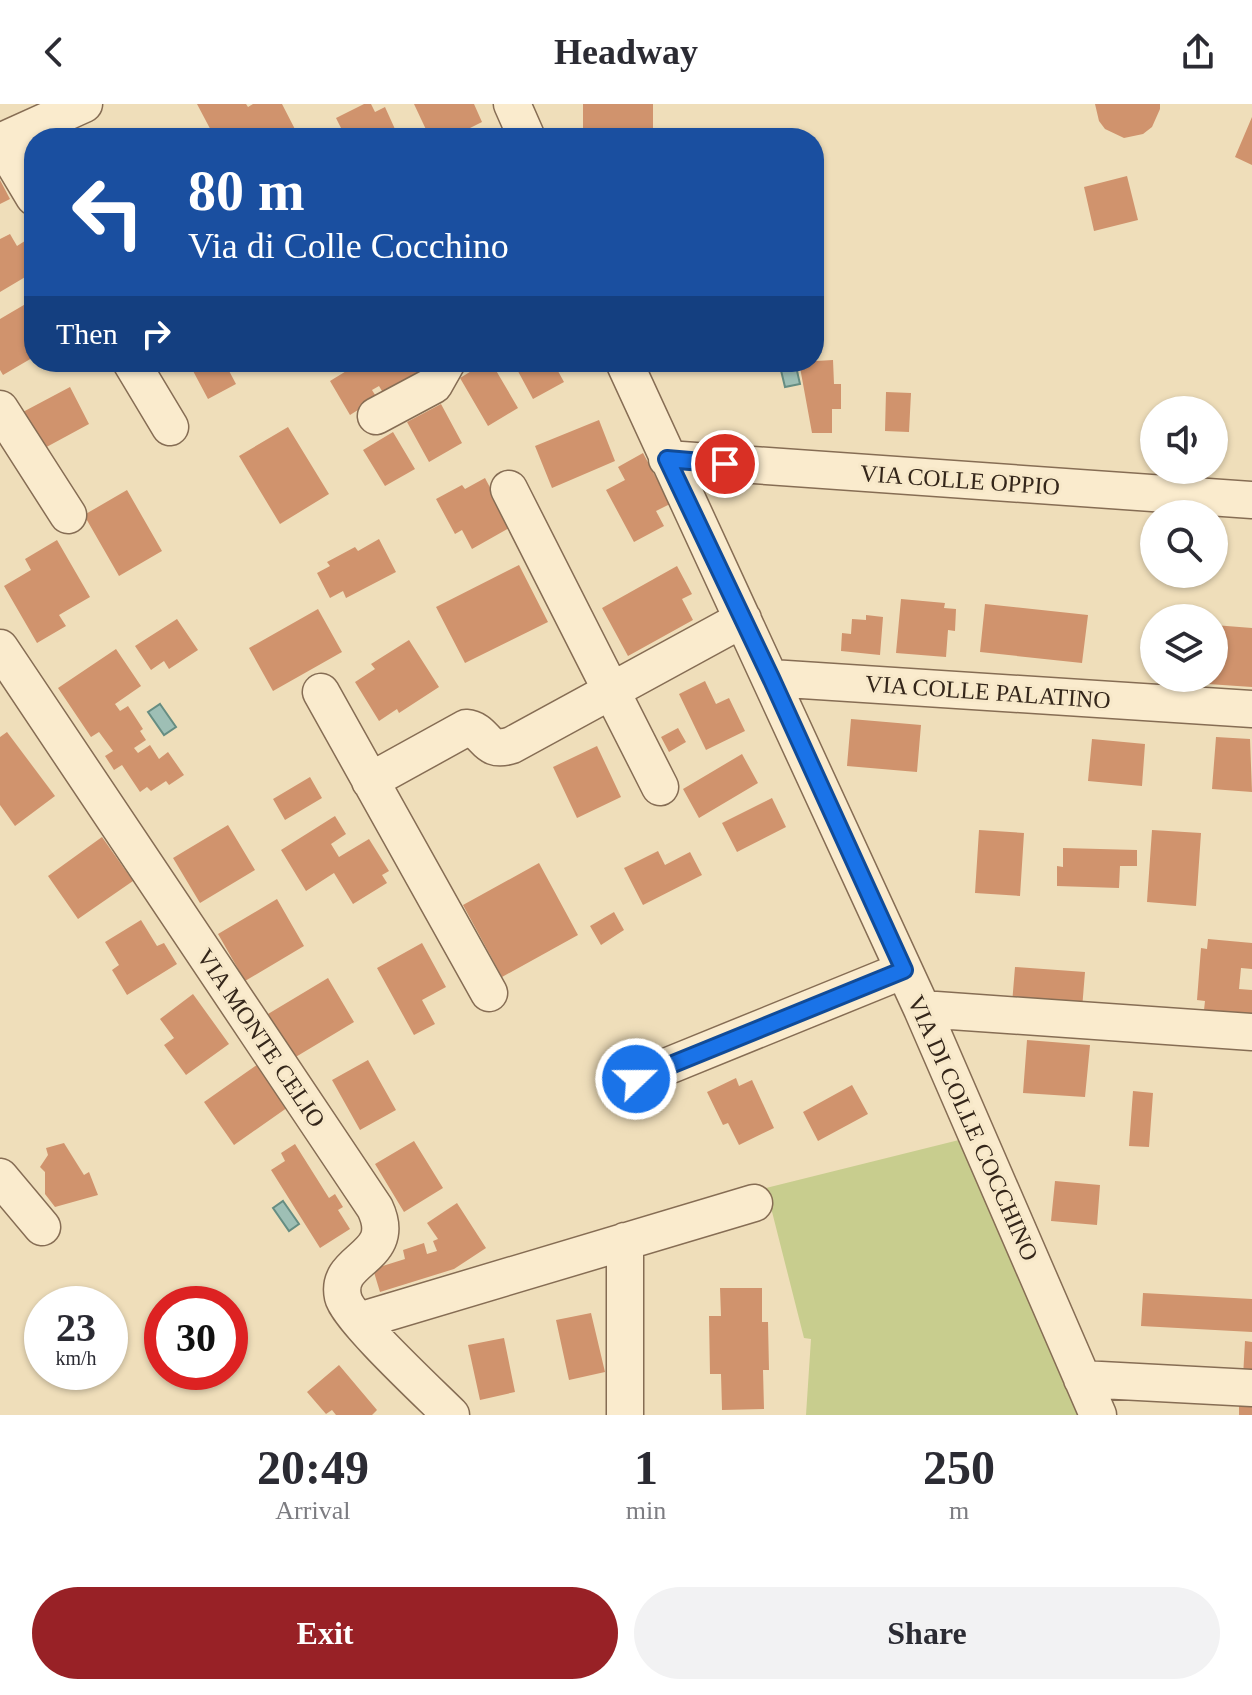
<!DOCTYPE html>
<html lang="en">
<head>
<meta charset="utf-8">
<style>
	body { margin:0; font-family:Georgia,serif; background:#f2f2f3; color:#2b2b33; height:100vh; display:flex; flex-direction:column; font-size:30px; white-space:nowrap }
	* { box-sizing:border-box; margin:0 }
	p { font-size:26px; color:#7c7c81 }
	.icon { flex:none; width:44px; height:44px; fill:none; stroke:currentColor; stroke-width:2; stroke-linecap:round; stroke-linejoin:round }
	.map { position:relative; height:1311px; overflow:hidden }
	.drawer { display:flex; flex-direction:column; background:#fff; flex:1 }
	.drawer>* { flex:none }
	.guide { position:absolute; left:24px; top:24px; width:800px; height:244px; border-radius:32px; box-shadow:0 2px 6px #0004; background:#1a4fa0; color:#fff; overflow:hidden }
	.controls { position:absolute; left:1140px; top:292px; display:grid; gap:16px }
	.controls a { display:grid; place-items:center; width:88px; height:88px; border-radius:50%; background:#fff; box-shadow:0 2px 6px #0004; font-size:40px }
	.speed { position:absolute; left:24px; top:1182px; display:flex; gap:16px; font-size:40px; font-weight:700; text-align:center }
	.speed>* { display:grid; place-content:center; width:104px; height:104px; border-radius:50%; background:#fff; box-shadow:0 2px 6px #0004; line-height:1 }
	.speed small { font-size:20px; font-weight:400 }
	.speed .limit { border:12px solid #d22; background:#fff; color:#111 }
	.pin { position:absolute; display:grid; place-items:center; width:68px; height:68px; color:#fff; margin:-34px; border:4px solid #fff; border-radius:50%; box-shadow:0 2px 8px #0007 }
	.me { position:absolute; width:88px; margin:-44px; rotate:68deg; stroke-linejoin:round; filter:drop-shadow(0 0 6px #0008) }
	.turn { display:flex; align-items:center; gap:28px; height:168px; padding:0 32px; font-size:36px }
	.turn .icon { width:104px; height:104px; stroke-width:2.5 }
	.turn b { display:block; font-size:56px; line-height:68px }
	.then { display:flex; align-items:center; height:76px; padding:0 32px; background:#0003; gap:16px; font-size:30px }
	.eta { display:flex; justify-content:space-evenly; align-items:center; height:136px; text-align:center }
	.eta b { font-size:48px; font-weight:800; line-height:56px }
	.primary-button { display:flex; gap:16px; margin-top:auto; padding:16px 32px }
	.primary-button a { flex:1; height:92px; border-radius:48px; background:#982126; color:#fff; font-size:32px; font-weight:800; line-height:92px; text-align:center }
	.primary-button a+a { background:#f2f2f3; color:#2b2b33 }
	header { display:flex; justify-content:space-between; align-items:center; height:104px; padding:0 32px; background:#fff; font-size:36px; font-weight:800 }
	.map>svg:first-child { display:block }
	.green { fill:#c8cd8e }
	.water { fill:#9ebfb5; stroke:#668d82; stroke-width:2 }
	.building { fill:#d0936d }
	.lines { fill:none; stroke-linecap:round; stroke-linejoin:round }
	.minor-casing { stroke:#866d54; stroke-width:39 }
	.minor { stroke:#faebcd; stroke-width:36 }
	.route-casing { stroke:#114b97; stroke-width:20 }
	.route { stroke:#1a73e8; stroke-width:14 }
	.labels { text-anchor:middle; stroke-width:6; stroke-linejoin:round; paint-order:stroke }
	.street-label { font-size:24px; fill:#34261a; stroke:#f7e8c9 }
</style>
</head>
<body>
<header><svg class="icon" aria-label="back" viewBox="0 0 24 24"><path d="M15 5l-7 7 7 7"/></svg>Headway<svg class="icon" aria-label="share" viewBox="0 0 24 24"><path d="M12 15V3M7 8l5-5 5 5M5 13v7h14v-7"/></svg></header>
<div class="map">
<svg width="1252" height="1311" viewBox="0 0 1252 1311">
	<rect width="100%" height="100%" fill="#efdeba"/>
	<path class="green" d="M963,1035L1082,1311H806L811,1235L804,1234L766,1084Z"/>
	<path class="water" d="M779,258H795L800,280L785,283Z
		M160,600L176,623L164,631L148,608Z
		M283,1097L299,1120L289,1127L273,1104Z"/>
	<path class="building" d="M197,0H246L248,3L253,0H282L299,33L215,34Z
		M364,0H371L375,8L385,3L399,34H346L336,14Z
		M414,0H474L482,18L470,24L474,33L471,34H430Z
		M583,0H653V24L583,25Z
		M1095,0H1160V5L1152,23L1143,30L1124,34L1105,25L1099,17Z
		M1252,13V61L1235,53Z
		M1127,72L1138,116L1094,127L1084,83Z
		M0,76L10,95L0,100Z
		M10,130L17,142L28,135L34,145V155L26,159L32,169L0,188V135Z
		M34,195V244L28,247L32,254L3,271L0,266V215Z
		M833,256L834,280H841V305H832V329H812L799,258Z
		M204,258H236L227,263L236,280L208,295L192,265Z
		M361,258H420L426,268L385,292L379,282L372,286L377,294L350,311L330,277Z
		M486,258H491L518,304L488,322L460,274Z
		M513,258H553L564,278L533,295Z
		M70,283L89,320L41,346L21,309Z
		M886,288L911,289L909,328L885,327Z
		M441,300L462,339L429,358L407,318Z
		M599,316L615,357L552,384L535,342Z
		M288,323L329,390L280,420L239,352Z
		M393,328L415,365L385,382L363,346Z
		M643,349L670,400L656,407L664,422L634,438L606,386L625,376L618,363Z
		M485,374L511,423L472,445L462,426L455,430L436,395L462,381L465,385Z
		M127,386L162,447L119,472L84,411Z
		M379,435L396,468L346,494L343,487L330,494L317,469L330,462L327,458L355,443L358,447Z
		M57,436L90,493L59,511L66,522L37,539L4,482L31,466L25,455Z
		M519,461L548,518L465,559L436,503Z
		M677,462L692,490L682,495L693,516L628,552L602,504Z
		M901,495L945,499L944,504L956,505L955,527L948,526L946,553L896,549Z
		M985,500L1088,511L1082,559L980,548Z
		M318,505L342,548L273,587L249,544Z
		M866,511L883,513L880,551L841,547L842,529L851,530L852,515L866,516Z
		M177,515L198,546L169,565L164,557L151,566L135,542Z
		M1214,521L1252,524V583L1208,580L1209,574H1214Z
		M409,536L439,583L399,609L397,605L379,617L355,578L375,565L371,560Z
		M116,545L141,582L115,600L120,607L128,602L143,625L140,627L146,636L134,644L138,649L150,641L159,655L168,648L184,671L169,681L166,677L151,687L147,683L140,688L122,661L114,666L105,652L113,647L99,628L91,633L58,584Z
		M705,577L716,600L729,594L745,627L706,646L679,590Z
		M851,615L921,621L917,668L847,662Z
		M678,624L686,638L669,648L661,633Z
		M7,628L55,692L15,722L0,701V633Z
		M1216,633L1250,635L1252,688L1212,685Z
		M1092,635L1145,640L1142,682L1088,677Z
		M597,642L621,693L577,714L553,663Z
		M742,650L758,679L699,714L683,685Z
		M310,673L322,694L285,716L273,695Z
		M772,694L786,723L737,748L722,719Z
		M335,712L346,730L331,740L339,753L369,735L389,767L382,771L387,779L353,800L334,769L306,787L281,746Z
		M228,721L255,766L200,799L173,754Z
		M979,726L1024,729L1020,792L975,789Z
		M1152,726L1201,729L1196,802L1147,798Z
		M102,733L133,777L78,815L48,772Z
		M1063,744L1137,746V762H1120L1119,784L1057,782V762L1063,763Z
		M658,747L665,761L690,748L702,771L643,801L624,764Z
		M539,759L578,831L502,873L463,801Z
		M277,795L304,842L245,877L218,830Z
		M614,808L624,826L601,841L590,822Z
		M141,816L157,842L164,839L177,860L127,891L112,866L119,861L105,838Z
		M1208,835L1252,839V865L1241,864L1239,885L1252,886V910L1204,906L1205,897L1197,896L1201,844L1207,845Z
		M422,839L446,883L422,896L435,920L414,931L377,864Z
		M1015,863L1085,868L1082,905L1012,900Z
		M328,874L354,918L294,954L268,910Z
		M193,890L229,940L186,971L164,941L174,934L160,915Z
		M1027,936L1090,941L1085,993L1023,989Z
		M368,956L396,1006L360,1026L332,976Z
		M261,958L291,1001L234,1041L204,998Z
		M736,974L739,982L752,976L774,1024L739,1041L728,1019L723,1021L707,988Z
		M852,981L868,1010L818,1037L803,1008Z
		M1133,987L1153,989L1149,1043L1129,1042Z
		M414,1037L443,1084L404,1108L375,1060Z
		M64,1039L84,1071L89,1068L98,1091L55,1103L45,1090V1068L40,1063L48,1051L46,1044Z
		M295,1040L329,1094L335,1090L343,1103L338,1106L350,1125L320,1144L271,1066L285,1057L281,1049Z
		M1055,1077L1100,1081L1097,1121L1051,1117Z
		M457,1099L486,1144L454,1165L380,1188L373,1165L405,1155L403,1146L424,1139L427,1150L437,1147L433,1137L438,1135L427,1119Z
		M720,1184H762V1218H768L769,1266H763L764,1305L722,1306L721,1270H710L709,1212H721Z
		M1143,1189L1252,1195V1228L1141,1222Z
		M591,1209L605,1268L569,1276L556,1216Z
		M504,1234L515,1288L480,1296L468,1241Z
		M1245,1237L1252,1238V1274L1243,1273Z
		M339,1261L377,1306L372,1311H336L332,1306L326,1310L307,1288Z
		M1239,1300L1252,1301V1311H1239Z"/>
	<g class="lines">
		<defs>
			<path id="minor" d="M512,0L527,34
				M0,38L84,0
				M1,38L34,93
				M131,258L170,323
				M624,258L922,905L1098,1311
				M0,305L68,411
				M376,312L434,281L447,258
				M667,355L1252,396
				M509,385L660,683
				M0,544L375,1104C399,1155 334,1153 343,1193C347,1213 431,1291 451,1311
				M771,574L1252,605
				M321,588L489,889
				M370,677L466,624C488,626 483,651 512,641L743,515
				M922,905L1252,928
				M636,975L904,866
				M0,1073L42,1123
				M359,1217L754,1099
				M1082,1275L1252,1284
				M625,1311V1137"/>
		</defs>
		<use href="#minor" class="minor-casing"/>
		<use href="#minor" class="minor"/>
	</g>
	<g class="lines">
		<defs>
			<path id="route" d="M636,975L904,866L771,574L667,355L725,360"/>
		</defs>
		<use href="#route" class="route-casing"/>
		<use href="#route" class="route"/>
	</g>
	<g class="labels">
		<g class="street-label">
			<text transform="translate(960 376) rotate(4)" y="8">VIA COLLE OPPIO</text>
			<text transform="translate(988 588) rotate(4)" y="8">VIA COLLE PALATINO</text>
			<text transform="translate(261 934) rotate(56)" y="8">VIA MONTE CELIO</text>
			<text transform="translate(973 1024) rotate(66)" y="8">VIA DI COLLE COCCHINO</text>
		</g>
	</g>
</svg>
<div class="controls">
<a><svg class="icon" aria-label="sound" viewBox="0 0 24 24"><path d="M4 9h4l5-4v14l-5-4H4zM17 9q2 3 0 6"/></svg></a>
<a><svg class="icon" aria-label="search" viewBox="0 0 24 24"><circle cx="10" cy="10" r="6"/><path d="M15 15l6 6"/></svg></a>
<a><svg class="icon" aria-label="layers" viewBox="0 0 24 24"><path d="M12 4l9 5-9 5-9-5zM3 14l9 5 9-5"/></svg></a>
</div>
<div class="speed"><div>23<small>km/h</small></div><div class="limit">30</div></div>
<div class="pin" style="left:725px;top:360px;background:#d93025"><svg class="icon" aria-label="arrive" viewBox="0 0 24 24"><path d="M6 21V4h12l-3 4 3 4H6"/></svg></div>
<svg class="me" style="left:636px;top:975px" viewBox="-20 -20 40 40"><circle r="17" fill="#1a73e8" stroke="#fff" stroke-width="3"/><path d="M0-11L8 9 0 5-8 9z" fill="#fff"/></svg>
<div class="guide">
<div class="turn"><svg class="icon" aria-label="left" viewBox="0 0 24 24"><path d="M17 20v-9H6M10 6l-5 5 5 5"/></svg><div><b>80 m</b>Via di Colle Cocchino</div></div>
<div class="then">Then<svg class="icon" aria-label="right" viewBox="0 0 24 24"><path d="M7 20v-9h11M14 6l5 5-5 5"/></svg></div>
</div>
</div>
<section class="drawer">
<div class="eta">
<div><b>20:49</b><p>Arrival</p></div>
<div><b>1</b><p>min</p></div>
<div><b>250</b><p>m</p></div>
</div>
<div class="primary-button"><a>Exit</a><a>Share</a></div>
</section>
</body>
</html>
